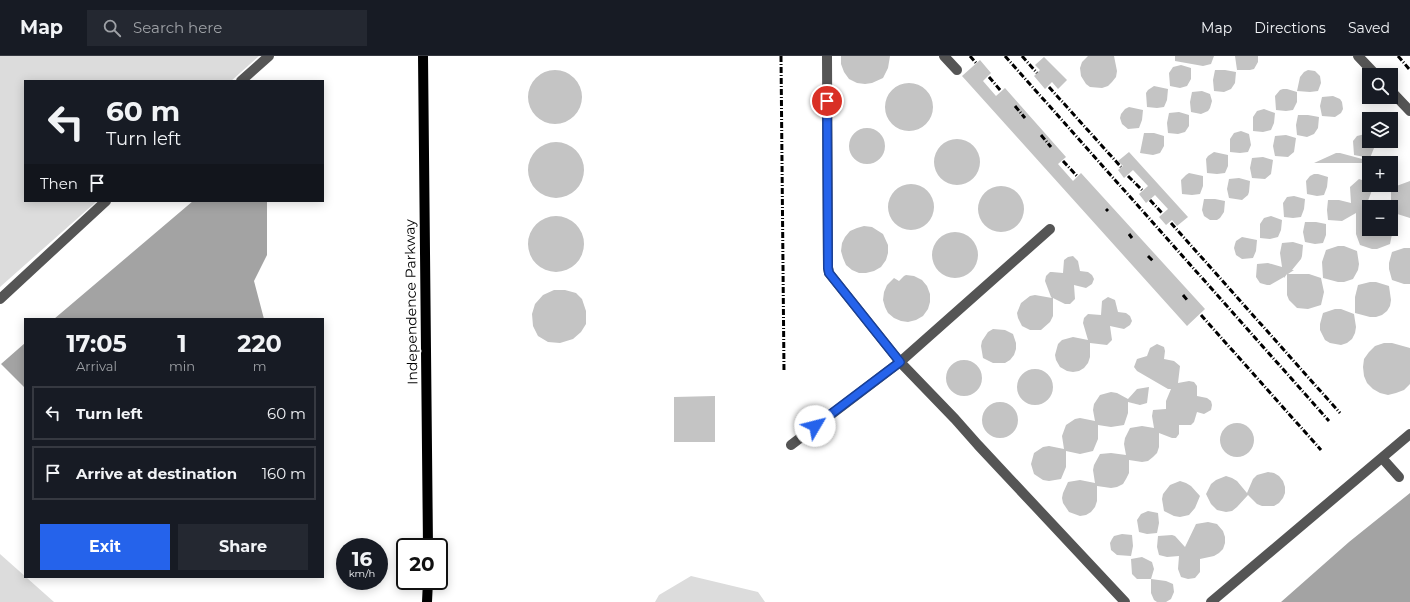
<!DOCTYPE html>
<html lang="en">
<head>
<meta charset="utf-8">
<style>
	body { margin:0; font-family:Montserrat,sans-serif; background:#242831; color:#f1f3f6; height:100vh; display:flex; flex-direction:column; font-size:15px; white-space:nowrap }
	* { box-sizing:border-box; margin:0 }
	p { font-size:13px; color:#9ea1a6 }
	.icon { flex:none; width:22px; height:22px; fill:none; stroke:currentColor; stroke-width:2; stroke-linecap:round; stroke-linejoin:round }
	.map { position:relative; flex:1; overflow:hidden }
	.sheet { position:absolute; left:24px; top:262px; width:300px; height:260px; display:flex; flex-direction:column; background:#171b24; border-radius:0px; box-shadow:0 2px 10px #0003 }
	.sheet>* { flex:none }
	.banner { position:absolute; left:24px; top:24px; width:300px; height:122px; border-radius:0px; box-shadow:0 2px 10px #0003; background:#171b24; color:#f1f3f6; overflow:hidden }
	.buttons { position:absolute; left:1362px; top:12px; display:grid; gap:8px }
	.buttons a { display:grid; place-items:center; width:36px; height:36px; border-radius:0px; background:#171b24; box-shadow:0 2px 10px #0003; font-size:20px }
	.speed { position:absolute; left:336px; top:482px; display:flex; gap:8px; font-size:20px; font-weight:700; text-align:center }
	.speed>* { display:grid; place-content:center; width:52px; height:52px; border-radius:50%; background:#171b24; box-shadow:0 2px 10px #0003; line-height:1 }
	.speed small { font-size:10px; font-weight:400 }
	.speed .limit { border:2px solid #111; border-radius:6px; background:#fff; color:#111 }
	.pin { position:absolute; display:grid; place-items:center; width:34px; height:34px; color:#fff; margin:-17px; border:2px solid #fff; border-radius:50%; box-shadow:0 1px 4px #0007 }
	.me { position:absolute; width:44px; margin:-22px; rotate:53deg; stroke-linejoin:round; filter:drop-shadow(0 0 3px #0008) }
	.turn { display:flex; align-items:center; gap:14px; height:84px; padding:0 16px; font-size:18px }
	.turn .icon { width:52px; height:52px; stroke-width:2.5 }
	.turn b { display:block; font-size:28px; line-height:34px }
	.then { display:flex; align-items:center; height:38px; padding:0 16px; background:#0003; gap:8px; font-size:15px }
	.eta { display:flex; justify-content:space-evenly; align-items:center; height:68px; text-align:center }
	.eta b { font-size:24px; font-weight:700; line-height:28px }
	.button { display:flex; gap:8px; margin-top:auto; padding:8px 16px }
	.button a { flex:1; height:46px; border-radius:0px; background:#2563eb; color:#fff; font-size:16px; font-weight:700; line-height:46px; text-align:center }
	.button a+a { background:#242831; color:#f1f3f6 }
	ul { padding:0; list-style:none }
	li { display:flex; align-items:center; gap:12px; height:54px; margin:0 8px 6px; padding:0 8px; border:2px solid #363941; border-radius:0px }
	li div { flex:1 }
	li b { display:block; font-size:15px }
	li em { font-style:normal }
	header { display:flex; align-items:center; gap:24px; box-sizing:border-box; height:56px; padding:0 20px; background:#171b24; border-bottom:1px solid #363941 }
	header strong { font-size:19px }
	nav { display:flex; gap:22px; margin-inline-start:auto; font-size:14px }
	.search { width:280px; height:36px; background:#242831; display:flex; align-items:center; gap:10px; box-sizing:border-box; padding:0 14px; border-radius:0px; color:#9ea1a6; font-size:15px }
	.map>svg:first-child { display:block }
	.green { fill:#dcdcdc }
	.water { fill:#a3a3a3 }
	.building { fill:#c4c4c4 }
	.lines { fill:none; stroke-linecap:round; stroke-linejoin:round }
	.minor { stroke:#555; stroke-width:10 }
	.major { stroke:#000; stroke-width:10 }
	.rail { stroke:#000; stroke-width:3; stroke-dasharray:6 2 1 2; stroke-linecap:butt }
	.route-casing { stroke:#184099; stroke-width:10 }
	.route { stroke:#2563eb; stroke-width:7 }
	.labels { text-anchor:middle; stroke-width:3.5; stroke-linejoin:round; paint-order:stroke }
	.street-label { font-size:14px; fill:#000; stroke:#fff }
</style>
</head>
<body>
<header>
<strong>Map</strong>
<div class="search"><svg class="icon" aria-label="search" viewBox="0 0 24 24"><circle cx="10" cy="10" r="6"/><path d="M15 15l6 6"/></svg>Search here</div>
<nav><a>Map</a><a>Directions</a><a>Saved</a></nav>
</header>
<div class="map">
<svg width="1410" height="546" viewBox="0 0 1410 546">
	<rect width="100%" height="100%" fill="#fff"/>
	<path class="green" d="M0,0H259L231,25H25V145H97L0,231Z
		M0,498L54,546H0Z
		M691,520L758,536L765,546H655L659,539Z"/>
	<path class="water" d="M193,145H267V199L254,225L264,263H54Z
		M25,287V332L1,308Z
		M1410,437V546H1281L1349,486Z"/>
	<path class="building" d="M841,0H890L888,12L883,22L872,27L865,28L857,27L849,23L844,16L841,8Z
		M1088,0H1114L1117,15L1116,21L1112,26L1108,30L1102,32L1090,31L1086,28L1081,20L1080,12L1082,6Z
		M1175,0H1214L1211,8L1203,10L1175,5Z
		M1235,0H1258V6L1254,13L1250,14H1237Z
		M1044,1L1067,24L1058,33L1052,26L1045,33L1034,20L1040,14L1035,9Z
		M980,4L991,17L983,25L996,40L1005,32L1066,101L1058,108L1073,125L1081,117L1205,253L1187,270L962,20Z
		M1181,9L1191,12V23L1187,30L1180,32L1170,30L1169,17L1173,11Z
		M528 41a27 27 0 1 1 54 0a27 27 0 1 1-54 0Z
		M1215,14H1225L1236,16L1235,27L1231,33L1224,36L1214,35L1213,24Z
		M1308,14L1315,15L1320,20L1321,27L1318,35L1310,36L1297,35L1300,21L1304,16Z
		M885 51a24 24 0 1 1 48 0a24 24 0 1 1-48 0Z
		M1154,30L1168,33L1167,44L1164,51L1157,52L1147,51L1146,37L1148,34Z
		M1283,33H1287L1297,36V46L1293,54L1286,55L1276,54L1275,40L1280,34Z
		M1202,35L1210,38L1212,45L1210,52L1208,55L1201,58L1191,56L1190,46L1192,36Z
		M1333,40L1340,43L1342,46L1343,53L1341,57L1335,61L1322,60L1320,50L1322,41Z
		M1129,51L1143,54L1142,64L1139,72L1128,73L1122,68L1120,62L1121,58L1125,53Z
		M1264,53L1275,57L1274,67L1271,74L1263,76L1253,75V61L1257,55Z
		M1179,56L1189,59V70L1185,76L1178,78L1168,77L1167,67L1169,57Z
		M1298,59H1308L1319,61L1318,72L1314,78L1307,81L1297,79L1296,69Z
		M849 90a18 18 0 1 1 36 0a18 18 0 1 1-36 0Z
		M1241,75L1249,78L1251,89L1248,96L1240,97L1230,96V83L1234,77Z
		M1144,77H1154L1164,80V90L1160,97L1153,99L1140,97Z
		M1365,78L1369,79V85H1375L1374,92L1370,102L1354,99L1353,85L1357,80Z
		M1286,79L1296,82L1294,96L1288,101L1275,100L1273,90L1275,80Z
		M934 106a23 23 0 1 1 46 0a23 23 0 1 1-46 0Z
		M528 114a28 28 0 1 1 56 0a28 28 0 1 1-56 0Z
		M1129,96L1188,161L1177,170L1172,164L1166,169L1159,161L1168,153L1155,139L1146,147L1139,138L1148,130L1133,114L1124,122L1118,114L1123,110L1118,105Z
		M1214,96L1228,99V110L1225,117L1217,118L1207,117L1206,103L1208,100Z
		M1336,97H1340L1366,104L1365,107H1314Z
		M1263,101L1273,104L1271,118L1265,123L1252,122L1250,112L1252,102Z
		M1189,117L1203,120V130L1200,138L1192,139L1182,138L1181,124L1186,119Z
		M1314,118H1318L1328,121L1327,131L1324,139L1317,140L1307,138L1306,125L1310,120Z
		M1239,122L1250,125L1249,136L1248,139L1242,144L1229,142L1227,133L1229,123Z
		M1359,123L1368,126L1372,133L1371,137L1362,160L1369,157V173H1393L1390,188L1377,193H1372L1360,189L1356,178V157L1342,165L1328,164L1327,154L1328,144H1339L1351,147L1350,131Z
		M1410,125V162L1391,156V132Z
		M888 151a23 23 0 1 1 46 0a23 23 0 1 1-46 0Z
		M978 153a23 23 0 1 1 46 0a23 23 0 1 1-46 0Z
		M1294,140L1305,143L1304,153L1301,161L1293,162L1284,161L1283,147L1287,141Z
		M1204,143H1215L1225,145L1224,156L1220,162L1217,164H1210L1204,160L1202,154Z
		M1271,160L1282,164L1281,174L1278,181L1270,183L1260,182V168L1264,162Z
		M528 188a28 28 0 1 1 56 0a28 28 0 1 1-56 0Z
		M1305,166H1316L1326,168V179L1323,187L1315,188L1305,186L1303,176Z
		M864,170L872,171L883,178L888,189V197L886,204L881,211L874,215L866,217H859L852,214L846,209L843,202L841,195L842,187L845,181L850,175L857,172Z
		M932 199a23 23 0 1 1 46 0a23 23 0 1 1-46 0Z
		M1242,181L1257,184L1256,195L1253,202L1242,203L1236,199L1234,192L1235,188L1236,185Z
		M1293,186L1303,189L1302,200L1301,203L1292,214H1294L1288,218H1309L1321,222L1324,236L1321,249L1308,253L1297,252L1289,244L1287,239V218L1284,222V221L1270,229H1267L1260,227L1256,221L1257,208L1268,207L1282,211L1280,197L1282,187Z
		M1338,190H1344L1357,195L1359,208L1358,214L1353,223L1344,226H1338L1323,222L1322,206L1326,194Z
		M1404,192H1410V228H1404L1392,224L1389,213V207L1392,196Z
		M1073,200L1078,205L1080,215L1088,216L1092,219L1094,223L1092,228L1086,232L1074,229L1075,243L1070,248H1065L1053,242V260L1050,266L1041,274H1030L1022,270L1018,262L1017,257L1021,247L1030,240L1035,239L1052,242L1051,241L1045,225L1046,220L1050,216H1052L1063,217L1064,204L1068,201Z
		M906,219L914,220L922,224L927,230L930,238V246L928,253L923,260L916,264L908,266L901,265L894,262L888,257L885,251L883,244L884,236L887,229L894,222L899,225L904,220Z
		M1370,226H1376L1389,230L1391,244L1390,250L1387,255L1382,259L1376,261H1370L1355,257V241L1358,229Z
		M554,234H565L576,237L582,243L586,255V268L581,276L573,283L560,287L548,286L538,280L533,270L532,258L535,248L543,239Z
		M1108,241L1115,244L1118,256L1126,257L1130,260L1132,265L1130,269L1124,273L1110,270L1112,284L1107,289L1090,287V301L1088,307L1084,312L1079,315L1073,316L1067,315L1060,311L1056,304L1055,299L1058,288L1062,284L1073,281L1088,284L1083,267L1084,262L1088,258L1101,259L1102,245Z
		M1335,253H1341L1354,258L1356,271L1355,277L1352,283L1347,287L1341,289L1330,287L1325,284L1320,274V268L1323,257Z
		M993,273L1005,274L1013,278L1016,287V293L1014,299L1010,304L1005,307H993L983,302L981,290L982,285L988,276Z
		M1384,287H1392L1410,292V328L1404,334L1396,337L1388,339L1380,337L1373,333L1367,327L1364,320L1363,311L1364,303L1369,296L1375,290Z
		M1157,288L1164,291L1165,295L1164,303L1174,305L1180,310L1178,327L1189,325L1194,326L1197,330V340L1207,342L1211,345L1212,349L1211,354L1204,358L1197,356L1194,366L1191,369H1179V378L1176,382H1172L1159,377V391L1157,397L1153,401L1148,405L1142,406L1129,404V417L1126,423L1123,428L1117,431L1111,432L1097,430V445L1095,451L1091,456L1086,459L1080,460L1069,456L1063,447L1062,442L1063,437L1068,426L1080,424L1095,427L1093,414L1094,409L1100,398L1111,397L1126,399L1124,388L1125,382L1130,372L1142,370L1154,372L1152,360L1153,354L1166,353V345L1171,333H1168L1137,315L1134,311L1137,303L1147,300L1150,292Z
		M946 322a18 18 0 1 1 36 0a18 18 0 1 1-36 0Z
		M1017 331a18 18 0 1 1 36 0a18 18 0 1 1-36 0Z
		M1149,331L1147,347L1140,349L1128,346V357L1124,369L1111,371L1098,369V383L1093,395L1080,398L1066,395V411L1061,423L1049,425L1043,424L1034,418L1031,408L1034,397L1043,391L1049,390L1064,393L1062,380L1066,369L1075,363L1080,362L1095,365L1093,354L1094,348L1100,339L1111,336L1117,337L1128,343L1137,333Z
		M715,340V386H674V341Z
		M982 364a18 18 0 1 1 36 0a18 18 0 1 1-36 0Z
		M1220 384a17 17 0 1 1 34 0a17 17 0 1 1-34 0Z
		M1268,416L1274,417L1279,420L1283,425L1285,431V437L1283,442L1279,447L1274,450H1262L1257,448L1248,439L1237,451L1232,455L1226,456L1217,454L1211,448L1206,438L1211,428L1216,424L1226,420L1232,422L1237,425L1247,437L1253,423L1257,419Z
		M1180,425L1186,427L1191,430L1200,440L1195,452L1189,459L1180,461L1174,460L1164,455L1162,443L1163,438L1170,429Z
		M1148,455L1158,457L1159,467L1157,477L1147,478L1139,476L1137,464L1141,458Z
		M1208,466L1217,468L1223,475L1225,481V487L1223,493L1219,497L1214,500L1200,503V516L1195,522L1188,523L1181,521L1178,513L1179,500L1167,501L1159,499L1157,491L1158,480L1172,479L1175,480L1185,491L1196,468Z
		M1122,478L1132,479L1133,490L1131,500L1117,499L1111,494L1110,487L1112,483L1114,480Z
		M1142,501L1152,506L1154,513L1151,523H1137L1132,518L1131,503Z
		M1151,523L1166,525L1173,528L1174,536L1171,543L1166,546H1157L1154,544L1151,537Z"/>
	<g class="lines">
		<path class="minor" d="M827,0L828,211L829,217L900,306L955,363L978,389L1125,546
			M944,0L957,14
			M1358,0L1376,19
			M241,25L269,0
			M1391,35L1410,55
			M0,243L106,145
			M791,389L900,306L1050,173
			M1382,402L1399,421
			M1211,546L1410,378"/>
		<path class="major" d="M423,0L428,491
			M427,546L428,525"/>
		<path class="rail" d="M781,0L784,315
			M970,0L976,7
			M1005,0L1329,365
			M1022,0L1037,17
			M1398,0L1410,14
			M989,21L1001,35
			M1049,31L1121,111
			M1015,50L1025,62
			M1041,79L1051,91
			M1063,105L1077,120
			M1128,120L1142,134
			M1150,144L1162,157
			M1106,153L1108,155
			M1171,167L1340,357
			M1129,178L1132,182
			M1148,200L1153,205
			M1183,239L1188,245
			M1201,259L1321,394"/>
	</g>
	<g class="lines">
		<defs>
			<path id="route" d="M815,370L900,306L829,217L828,212L827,45"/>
		</defs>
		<use href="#route" class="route-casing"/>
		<use href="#route" class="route"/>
	</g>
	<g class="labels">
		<g class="street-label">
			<text transform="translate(411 246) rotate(-91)" y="5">Independence Parkway</text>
		</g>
	</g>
</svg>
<div class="buttons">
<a><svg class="icon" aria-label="search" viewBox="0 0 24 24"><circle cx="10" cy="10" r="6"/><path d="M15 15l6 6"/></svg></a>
<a><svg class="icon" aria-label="layers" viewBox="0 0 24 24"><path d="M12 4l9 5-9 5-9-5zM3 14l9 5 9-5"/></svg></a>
<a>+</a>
<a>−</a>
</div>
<div class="speed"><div>16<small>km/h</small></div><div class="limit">20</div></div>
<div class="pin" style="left:827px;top:45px;background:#d93025"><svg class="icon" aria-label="arrive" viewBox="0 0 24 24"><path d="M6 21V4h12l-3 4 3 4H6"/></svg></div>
<svg class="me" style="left:815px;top:370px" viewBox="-20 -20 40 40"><circle r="19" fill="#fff"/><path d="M0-13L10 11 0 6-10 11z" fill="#2563eb"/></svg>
<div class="banner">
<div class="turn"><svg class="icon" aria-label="left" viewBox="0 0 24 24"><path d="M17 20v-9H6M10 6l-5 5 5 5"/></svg><div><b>60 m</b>Turn left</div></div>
<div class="then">Then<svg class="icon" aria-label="arrive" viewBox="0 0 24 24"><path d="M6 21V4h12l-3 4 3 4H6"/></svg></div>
</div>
<section class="sheet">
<div class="eta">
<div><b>17:05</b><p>Arrival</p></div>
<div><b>1</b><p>min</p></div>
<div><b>220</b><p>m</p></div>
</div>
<ul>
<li><svg class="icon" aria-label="left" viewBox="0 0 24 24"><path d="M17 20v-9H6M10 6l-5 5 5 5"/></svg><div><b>Turn left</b></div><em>60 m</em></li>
<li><svg class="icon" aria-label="arrive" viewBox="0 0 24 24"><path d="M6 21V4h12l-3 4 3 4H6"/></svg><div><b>Arrive at destination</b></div><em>160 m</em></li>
</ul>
<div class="button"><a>Exit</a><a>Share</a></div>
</section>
</div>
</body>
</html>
